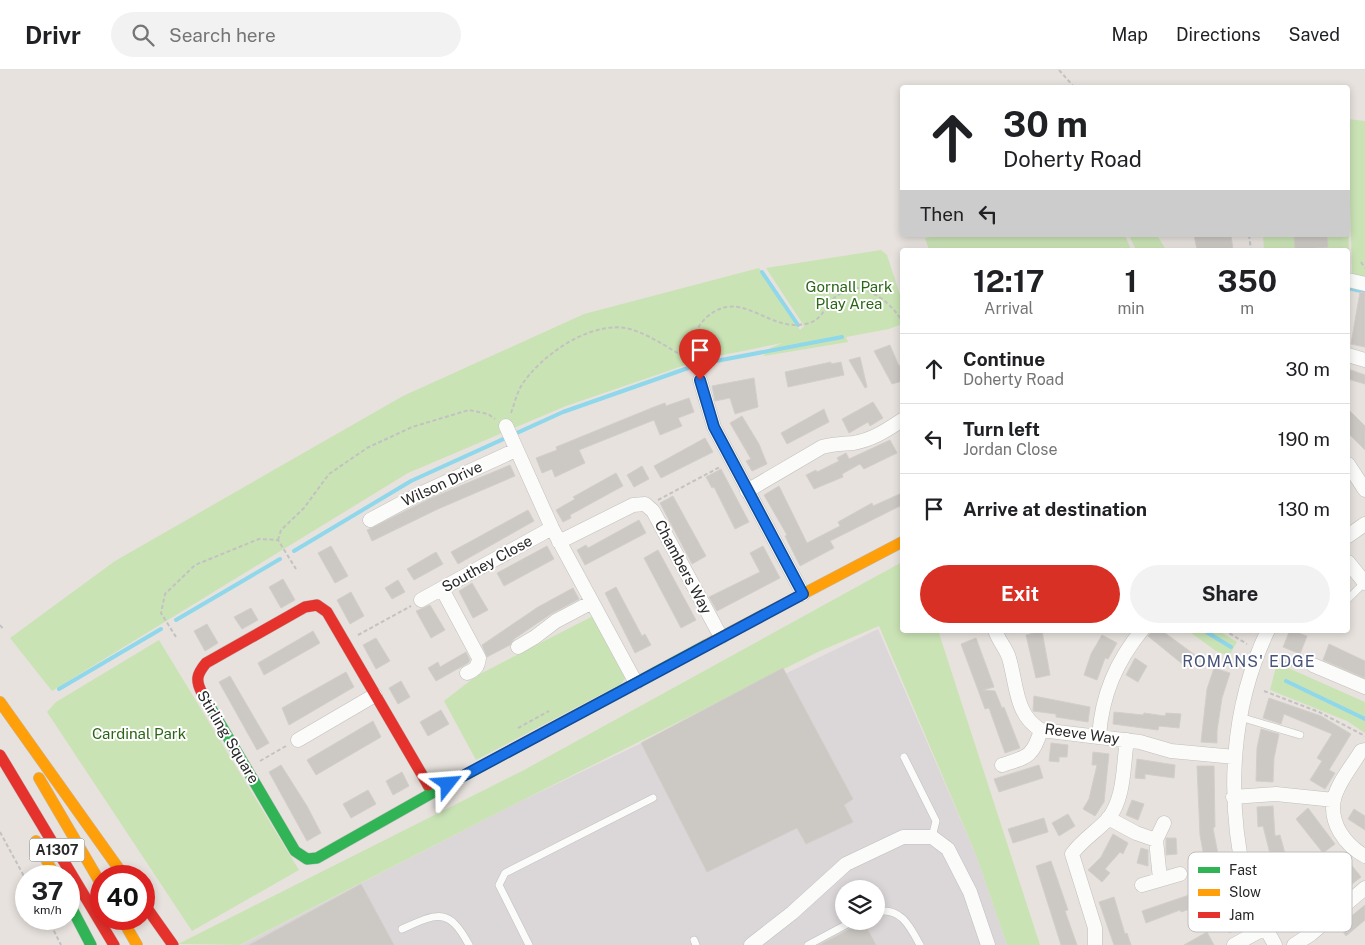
<!DOCTYPE html>
<html lang="en">
<head>
<meta charset="utf-8">
<style>
	body { margin:0; font-family:"Public Sans",sans-serif; background:#f2f2f2; color:#202124; height:100vh; display:flex; flex-direction:column; font-size:19px; white-space:nowrap }
	* { box-sizing:border-box; margin:0 }
	p { font-size:16px; color:#757577 }
	.icon { flex:none; width:28px; height:28px; fill:none; stroke:currentColor; stroke-width:2; stroke-linecap:round; stroke-linejoin:round }
	.map { position:relative; flex:1; overflow:hidden }
	.sheet { position:absolute; left:900px; top:178px; width:450px; height:385px; display:flex; flex-direction:column; background:#fff; border-radius:5px; box-shadow:0 2px 8px #0003 }
	.sheet>* { flex:none }
	.guide { position:absolute; left:900px; top:15px; width:450px; height:152px; border-radius:5px; box-shadow:0 2px 8px #0003; background:#fff; color:#202124; overflow:hidden }
	.tools { position:absolute; left:835px; top:810px; display:grid; gap:10px }
	.tools a { display:grid; place-items:center; width:50px; height:50px; border-radius:50%; background:#fff; box-shadow:0 2px 8px #0003; font-size:25px }
	.speed { position:absolute; left:15px; top:795px; display:flex; gap:10px; font-size:25px; font-weight:700; text-align:center }
	.speed>* { display:grid; place-content:center; width:65px; height:65px; border-radius:50%; background:#fff; box-shadow:0 2px 8px #0003; line-height:1 }
	.speed small { font-size:12px; font-weight:400 }
	.speed .limit { border:8px solid #d22; background:#fff; color:#111 }
	.pin { position:absolute; display:grid; place-items:center; width:42px; height:42px; color:#fff; margin:-51px -21px; border-radius:50% 50% 50% 0; rotate:-45deg; box-shadow:0 0 5px #0007 }
	.pin .icon { rotate:45deg }
	.me { position:absolute; width:55px; margin:-28px; rotate:62deg; stroke-linejoin:round; filter:drop-shadow(0 0 4px #0008) }
	.turn { display:flex; align-items:center; gap:18px; height:105px; padding:0 20px; font-size:22px }
	.turn .icon { width:65px; height:65px; stroke-width:2.5 }
	.turn b { display:block; font-size:35px; line-height:42px }
	.then { display:flex; align-items:center; height:48px; padding:0 20px; background:#0003; gap:10px; font-size:19px }
	.eta { display:flex; justify-content:space-evenly; align-items:center; height:85px; text-align:center }
	.eta b { font-size:30px; font-weight:700; line-height:35px }
	.primary-button { display:flex; gap:10px; margin-top:auto; padding:10px 20px }
	.primary-button a { flex:1; height:58px; border-radius:30px; background:#d93025; color:#fff; font-size:20px; font-weight:700; line-height:58px; text-align:center }
	.primary-button a+a { background:#f2f2f2; color:#202124 }
	ul { padding:0; list-style:none }
	li { display:flex; align-items:center; gap:15px; height:70px; padding:0 20px; border-top:1px solid #e0e0e0 }
	li div { flex:1 }
	li b { display:block; font-size:19px }
	li em { font-style:normal }
	header { display:flex; align-items:center; gap:30px; box-sizing:border-box; height:70px; padding:0 25px; background:#fff; border-bottom:1px solid #e0e0e0 }
	header strong { font-size:24px }
	nav { display:flex; gap:28px; margin-inline-start:auto; font-size:18px }
	.search { width:350px; height:45px; background:#f2f2f2; display:flex; align-items:center; gap:12px; box-sizing:border-box; padding:0 18px; border-radius:28px; color:#757577; font-size:19px }
	.map>svg:first-child { display:block }
	.industrial { fill:#dbd7d9; fill-rule:evenodd }
	.green { fill:#cae3b5 }
	.lines { fill:none; stroke-linecap:round; stroke-linejoin:round }
	.stream { stroke:#8fd7eb; stroke-width:4 }
	.building { fill:#ccc8c4; stroke:#d2cec9 }
	.lane-casing { stroke:#c0bfbf; stroke-width:8 }
	.street-casing { stroke:#c0bfbf; stroke-width:15 }
	.fast-casing { stroke:#c0bfbf; stroke-width:12 }
	.slow-casing { stroke:#c0bfbf; stroke-width:12 }
	.jam-casing { stroke:#c0bfbf; stroke-width:12 }
	.path { stroke:#c3c2c2; stroke-width:2; stroke-dasharray:4 2.5; stroke-linecap:butt }
	.lane { stroke:#fbfbfa; stroke-width:7 }
	.street { stroke:#fbfbfa; stroke-width:14 }
	.fast { stroke:#30b455; stroke-width:11 }
	.slow { stroke:#ff9f0a; stroke-width:11 }
	.jam { stroke:#e5322d; stroke-width:11 }
	.route-casing { stroke:#114b97; stroke-width:12 }
	.route { stroke:#1a73e8; stroke-width:9 }
	.labels { text-anchor:middle; stroke-width:4; stroke-linejoin:round; paint-order:stroke }
	.shield { fill:#fff; stroke:#686868; stroke-width:1 }
	.shield-label { font-size:14px; font-weight:bold; fill:#282828 }
	.park-label { font-size:15px; fill:#2b6618; stroke:#fff }
	.street-label { font-size:15px; fill:#282828; stroke:#fff }
	.neighbourhood-label { font-size:16px; letter-spacing:1px; fill:#48537a; stroke:#fff }
	.key { fill:#fff; stroke:#bebebe; stroke-width:1 }
	.key-label { font-size:14px; fill:#282828 }
</style>
</head>
<body>
<header>
<strong>Drivr</strong>
<div class="search"><svg class="icon" aria-label="search" viewBox="0 0 24 24"><circle cx="10" cy="10" r="6"/><path d="M15 15l6 6"/></svg>Search here</div>
<nav><a>Map</a><a>Directions</a><a>Saved</a></nav>
</header>
<div class="map">
<svg width="1365" height="875" viewBox="0 0 1365 875">
	<rect width="100%" height="100%" fill="#e7e2dd"/>
	<path class="industrial" d="M878,559L976,785L1007,875H241L513,735ZM844,819H876V851H844Z"/>
	<path class="green" d="M1348,49L1365,51V207L1352,205Z
		M1348,107L1349,203L1348,180H1264L1263,165H1348Z
		M942,165H1125L1131,180H929L925,168Z
		M1129,165H1157L1166,180H1136Z
		M881,180L887,185L902,231V254L889,259L846,267L848,272L764,286L766,280L782,273L703,289L566,336L408,403L52,621L10,568L115,491L403,326L584,244L759,198L800,260L804,256L766,198Z
		M902,492V560H938L1040,875H1007L976,785L879,556L820,581L513,735L240,875L178,874L524,700Z
		M593,546L626,607L621,614L476,690L444,631L476,606Z
		M1187,560H1217L1237,572L1229,586L1216,581Z
		M159,570L299,800L192,861L47,642L56,632Z
		M1277,593L1365,632V663L1347,651L1270,620Z"/>
	<g class="lines">
		<path class="stream" d="M762,202L798,255
			M1348,218L1365,222
			M695,295L842,267
			M294,481L411,411L563,342L688,298
			M176,550L280,489
			M1203,560L1231,577
			M1286,611L1365,649
			M59,619L161,559"/>
	</g>
	<path class="building" d="M1194,165H1231L1233,180H1197Z
		M1294,165H1327L1328,177L1295,180Z
		M1360,222L1365,223V277L1351,274Z
		M890,275L898,294L902,299V311L892,314L874,281Z
		M860,287L867,317L865,318L849,290Z
		M831,292V294L841,292L844,305L788,317L785,302Z
		M1348,299L1365,305V314L1348,309Z
		M754,308L758,337L735,344L730,328L715,331L712,316Z
		M689,328L694,342L678,348L682,356L660,365L654,350L579,380L585,393L555,407L552,399L542,403L536,388L557,380L556,377L654,337L665,333L666,336Z
		M873,332L883,348L870,356L868,352L849,363L842,349Z
		M824,339L829,352L787,374L781,363Z
		M1348,339L1365,356V380L1348,363Z
		M742,346L759,374L767,394L752,401L746,391L751,389L730,353Z
		M705,368L713,382L661,408L654,396Z
		M890,370L897,383L864,399L860,394L842,404L843,407L814,419L806,405L816,400L817,402L839,391L837,388L846,383L849,389Z
		M510,395L515,406L438,439L372,471L367,460L429,429Z
		M642,396L649,409L634,417L627,405Z
		M721,399L749,452L735,459L714,417L712,418L706,407Z
		M616,403L623,416L570,445L571,448L563,452L556,440L575,429L573,427Z
		M779,416L807,473L840,456L838,452L872,433L873,436L902,423V435L830,471L834,478L800,496L785,466L787,465L764,425Z
		M673,426L706,486L692,494L660,433Z
		M528,440L534,451L458,494L451,482Z
		M639,450L646,463L585,495L577,480L586,475L588,478Z
		M331,476L348,506L335,513L318,483Z
		M547,476L554,489L504,516L497,503Z
		M763,476L780,508L717,541L709,527L760,502L750,483Z
		M658,480L696,550L681,558L644,488Z
		M436,482L443,494L414,510L407,499Z
		M283,509L295,530L281,538L269,517Z
		M398,510L405,522L392,529L385,518Z
		M472,513L488,540L473,548L459,521Z
		M616,517L642,566L645,564L651,575L635,583L605,523Z
		M573,518L579,529L551,544L514,569L510,575L487,587L482,575L538,537Z
		M351,522L364,546L350,554L337,530Z
		M430,535L445,560L431,568L416,541Z
		M251,538L258,550L242,559L234,547Z
		M207,554L218,573L205,581L194,561Z
		M1153,560H1161L1195,585L1186,597L1148,566Z
		M1290,560L1307,566L1300,584L1283,577Z
		M313,561L320,573L264,605L258,593Z
		M1042,561L1050,605L1036,608L1026,565Z
		M1102,565L1117,573L1108,589L1105,588L1097,610L1084,605L1091,584Z
		M376,568L390,591L376,599L363,575Z
		M976,568L994,617L983,620L995,621L1002,638L1004,637L1020,678L1005,683L989,638L985,639L961,574Z
		M1329,574L1365,591V608L1323,590Z
		M466,582L470,590L468,593L436,611L428,598L438,592L440,597Z
		M1135,588L1147,596L1138,612L1126,605Z
		M783,598L853,729L844,735L853,752L806,774L797,758L707,802L641,673Z
		M1214,598L1230,603L1222,628L1217,661V673L1201,672L1207,619Z
		M346,602L354,617L289,655L282,638Z
		M230,606L269,673L257,680L219,612Z
		M401,611L410,627L398,634L389,618Z
		M1034,626L1090,637L1088,652L1056,647V644L1033,641Z
		M1269,628L1321,646L1351,664L1329,700L1335,703L1325,719L1310,710L1322,691L1317,688L1332,664L1284,644L1281,654L1263,648Z
		M441,640L449,654L428,666L420,652Z
		M1114,642L1143,645L1144,643L1165,646L1166,643L1181,644L1179,658L1159,656L1158,660L1113,654Z
		M373,651L381,667L316,705L307,690Z
		M1261,659L1279,664L1274,688L1273,712L1256,711L1257,678Z
		M1051,673L1068,675L1067,687H1059V692L1049,691Z
		M1093,682L1109,684L1104,732L1095,746L1083,739L1089,729L1097,695H1092Z
		M1137,689L1175,695L1174,708L1145,704V709L1135,708Z
		M281,695L307,736L321,763L307,771L269,702Z
		M1039,695L1043,708L999,722L994,709Z
		M1197,696H1214L1215,757L1213,758L1221,800L1237,850L1240,849L1244,857L1229,863L1223,847L1221,848L1206,798L1200,765Z
		M402,702L409,716L393,725L386,711Z
		M368,720L376,734L351,748L343,734Z
		M1132,730L1144,734L1138,750L1126,745Z
		M1273,736L1275,766L1280,765L1291,806L1284,808L1305,853L1289,860L1274,822L1279,820L1263,756L1258,757L1257,737Z
		M1308,738L1335,774L1323,783L1296,749Z
		M1354,739L1365,746V760L1348,749Z
		M1068,744L1075,756L1059,766L1052,753Z
		M1044,748L1048,762L1013,773L1008,759Z
		M1113,764L1128,773L1123,784L1120,782L1105,799L1110,803L1102,812L1088,800L1101,787Z
		M1166,768H1176L1177,784L1166,785Z
		M1141,778L1148,780V796L1137,793Z
		M1051,791L1068,840L1065,841L1077,875H1061L1036,796Z
		M1350,793L1361,807L1347,818L1345,815L1328,830L1320,821Z
		M361,814L394,875H249Z
		M1192,824L1196,837L1181,842L1180,840L1146,853L1142,841Z
		M1114,827L1125,864L1127,863L1131,875H1114L1099,832Z
		M1365,835V850L1346,866L1339,856Z
		M863,851L876,875H819L856,856Z
		M1207,862L1214,875H1184Z"/>
	<g class="lines">
		<defs>
			<path id="lane" d="M1348,529L1365,512
				M1240,647L1300,665
				M904,687L936,751L932,767
				M876,842C900,836 910,856 920,875
				M402,859C437,843 449,837 469,875
				M694,870L696,875
				M529,875L499,815L505,803L653,728
				M808,875L853,851"/>
			<path id="street" d="M1348,210L1365,214
				M1348,285L1365,290
				M700,310L714,357L803,524
				M506,356L552,458L636,613
				M1348,394L1365,420
				M747,421L822,377C833,374 841,374 853,373C872,370 887,360 902,350
				M370,450L411,428L516,380
				M1348,466L1365,454
				M559,472L633,435L645,434L653,441L721,567
				M1348,492L1365,513
				M442,519L479,588C478,597 475,600 467,603
				M421,530L552,458
				M995,560C998,570 1006,578 1009,588C1017,615 1015,645 1041,660L1140,672L1171,681L1235,687
				M1268,560C1231,637 1226,726 1245,809C1250,831 1264,855 1275,875
				M518,577L535,567L556,551L592,532
				M1313,595L1365,617
				M1099,666C1102,625 1116,592 1142,560
				M298,670L375,625
				M1365,680L1361,681C1352,696 1338,712 1334,729C1329,753 1345,775 1365,786
				M1002,695C1027,687 1033,687 1041,660
				M1233,727L1276,724L1334,730
				M1108,748L1136,763L1156,770
				M1160,809L1156,770L1164,753
				M1142,815L1180,804
				M751,875L792,843L846,794L903,767H932L948,779L970,822L988,875
				M1095,875V858L1072,784C1082,770 1097,761 1108,749C1125,728 1123,695 1127,670
				M1234,875L1265,858
				M1294,875L1311,864L1365,818"/>
			<path id="fast" d="M202,623L295,781L307,789L317,788L432,723
				M428,715L432,723L706,575
				M69,833L91,875"/>
			<path id="slow" d="M706,575L902,472
				M0,632L124,806
				M39,708L101,814
				M36,771L55,806
				M122,849L137,875"/>
			<path id="jam" d="M202,623C195,610 197,604 206,593L305,537L317,535L327,542L428,715
				M0,685L114,875
				M144,834L173,875"/>
		</defs>
		<use href="#lane" class="lane-casing"/>
		<use href="#street" class="street-casing"/>
		<use href="#fast" class="fast-casing"/>
		<use href="#slow" class="slow-casing"/>
		<use href="#jam" class="jam-casing"/>
		<path class="path" d="M1059,0L1075,18
			M1249,165L1251,180
			M1361,192L1365,198
			M690,290L694,300
			M511,343C514,335 516,326 520,318C539,285 597,245 636,261C655,268 673,281 690,290C691,273 694,258 708,246C742,218 768,262 805,254C819,252 823,242 830,232C836,225 845,221 852,217C874,220 891,233 902,251
			M658,430L720,397
			M278,470L281,460L304,438L329,404L367,378L412,357L469,340L488,344L495,349
			M0,555L4,560
			M1224,560L1247,574
			M358,565L411,536
			M176,567L161,543L165,524L195,495L259,469L278,470L296,499
			M1271,587L1301,599
			M1264,621L1319,642L1365,666
			M518,658L549,641
			M260,691L286,676
			M0,762L26,810
			M48,849L61,875"/>
		<use href="#lane" class="lane"/>
		<use href="#street" class="street"/>
		<use href="#fast" class="fast"/>
		<use href="#slow" class="slow"/>
		<use href="#jam" class="jam"/>
	</g>
	<g class="lines">
		<defs>
			<path id="route" d="M448,714L803,524L714,357L700,310"/>
		</defs>
		<use href="#route" class="route-casing"/>
		<use href="#route" class="route"/>
	</g>
	<g class="labels">
		<rect class="shield" x="29.5" y="768.5" width="55" height="23" rx="4"/>
		<g class="shield-label">
			<text x="57" y="785">A1307</text>
		</g>
		<g class="park-label">
			<text x="849" y="222">Gornall Park<tspan x="849" dy="17">Play Area</tspan></text>
			<text x="139" y="669">Cardinal Park</text>
		</g>
		<g class="street-label">
			<text transform="translate(442 414) rotate(-25)" y="5">Wilson Drive</text>
			<text transform="translate(487 494) rotate(-29)" y="5">Southey Close</text>
			<text transform="translate(683 497) rotate(62)" y="5">Chambers Way</text>
			<text transform="translate(1082 664) rotate(8)" y="5">Reeve Way</text>
			<text transform="translate(228 667) rotate(59)" y="5">Stirling Square</text>
		</g>
		<g class="neighbourhood-label">
			<text x="1249" y="597">ROMANS' EDGE</text>
		</g>
	</g>
	<rect x="1188" y="782" width="164" height="80" rx="8" class="key"/>
	<rect x="1198" y="797" width="22" height="6" fill="#30b455"/>
	<rect x="1198" y="819" width="22" height="7" fill="#ff9f0a"/>
	<rect x="1198" y="842" width="22" height="6" fill="#e5322d"/>
	<g class="key-label">
		<text x="1229" y="805">Fast</text>
		<text x="1229" y="827">Slow</text>
		<text x="1229" y="850">Jam</text>
	</g>
</svg>
<div class="tools">
<a><svg class="icon" aria-label="layers" viewBox="0 0 24 24"><path d="M12 4l9 5-9 5-9-5zM3 14l9 5 9-5"/></svg></a>
</div>
<div class="speed"><div>37<small>km/h</small></div><div class="limit">40</div></div>
<div class="pin" style="left:700px;top:310px;background:#d93025"><svg class="icon" aria-label="arrive" viewBox="0 0 24 24"><path d="M6 21V4h12l-3 4 3 4H6"/></svg></div>
<svg class="me" style="left:448px;top:714px" viewBox="-20 -20 40 40"><path d="M0-17L14 15 0 8-14 15z" fill="#1a73e8" stroke="#fff" stroke-width="4"/></svg>
<div class="guide">
<div class="turn"><svg class="icon" aria-label="ahead" viewBox="0 0 24 24"><path d="M12 20V5M6 11l6-6 6 6"/></svg><div><b>30 m</b>Doherty Road</div></div>
<div class="then">Then<svg class="icon" aria-label="left" viewBox="0 0 24 24"><path d="M17 20v-9H6M10 6l-5 5 5 5"/></svg></div>
</div>
<section class="sheet">
<div class="eta">
<div><b>12:17</b><p>Arrival</p></div>
<div><b>1</b><p>min</p></div>
<div><b>350</b><p>m</p></div>
</div>
<ul>
<li><svg class="icon" aria-label="ahead" viewBox="0 0 24 24"><path d="M12 20V5M6 11l6-6 6 6"/></svg><div><b>Continue</b><p>Doherty Road</p></div><em>30 m</em></li>
<li><svg class="icon" aria-label="left" viewBox="0 0 24 24"><path d="M17 20v-9H6M10 6l-5 5 5 5"/></svg><div><b>Turn left</b><p>Jordan Close</p></div><em>190 m</em></li>
<li><svg class="icon" aria-label="arrive" viewBox="0 0 24 24"><path d="M6 21V4h12l-3 4 3 4H6"/></svg><div><b>Arrive at destination</b></div><em>130 m</em></li>
</ul>
<div class="primary-button"><a>Exit</a><a>Share</a></div>
</section>
</div>
</body>
</html>
